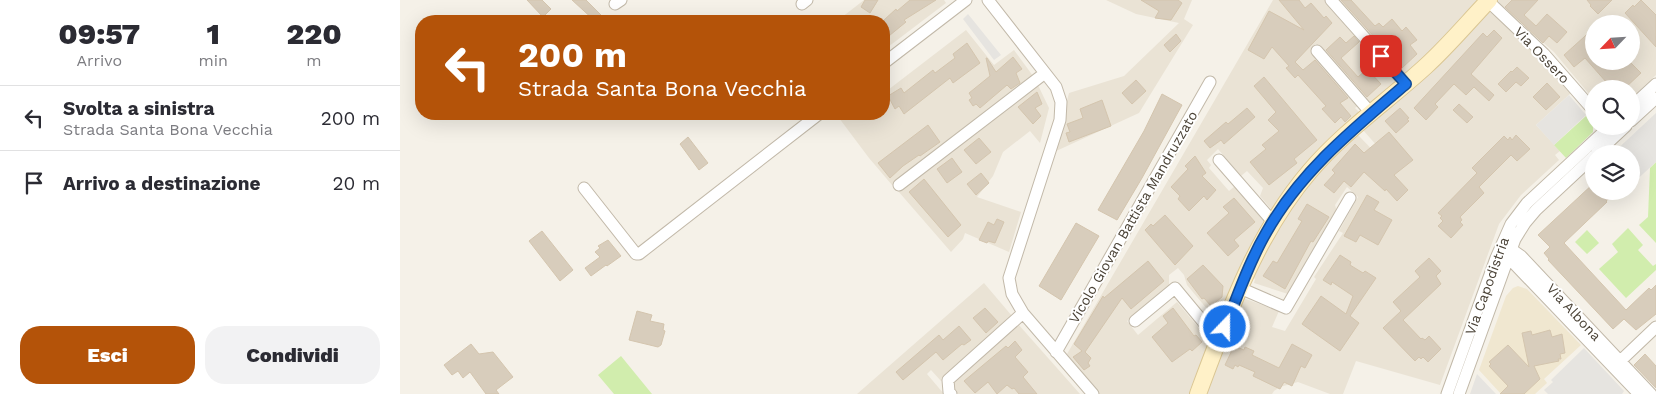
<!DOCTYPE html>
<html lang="it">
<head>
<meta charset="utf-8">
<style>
	body { margin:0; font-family:"Work Sans",sans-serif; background:#f2f2f3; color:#2b2b33; height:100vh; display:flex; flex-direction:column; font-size:19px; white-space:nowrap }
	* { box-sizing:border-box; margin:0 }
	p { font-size:16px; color:#7c7c81 }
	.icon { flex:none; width:28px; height:28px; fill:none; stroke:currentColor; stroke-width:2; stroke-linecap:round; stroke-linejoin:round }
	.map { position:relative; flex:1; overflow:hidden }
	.details { display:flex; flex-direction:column; background:#fff; width:400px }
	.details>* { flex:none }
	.top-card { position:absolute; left:15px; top:15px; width:475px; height:105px; border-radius:20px; box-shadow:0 5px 20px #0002; background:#b45309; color:#fff; overflow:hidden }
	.needle { width:32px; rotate:245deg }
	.fabs { position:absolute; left:1185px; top:15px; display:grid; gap:10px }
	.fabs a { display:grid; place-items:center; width:55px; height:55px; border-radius:50%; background:#fff; box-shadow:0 5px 20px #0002; font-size:25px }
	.pin { position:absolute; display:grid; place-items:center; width:42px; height:42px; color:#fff; margin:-21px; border-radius:10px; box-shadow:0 2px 8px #0006 }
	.me { position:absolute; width:55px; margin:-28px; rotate:22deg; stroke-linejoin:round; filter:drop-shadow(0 0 4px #0008) }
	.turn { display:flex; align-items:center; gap:18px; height:105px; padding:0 20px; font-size:22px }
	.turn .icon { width:65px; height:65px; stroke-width:2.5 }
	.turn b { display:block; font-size:35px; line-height:42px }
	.eta { display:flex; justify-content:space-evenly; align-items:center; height:85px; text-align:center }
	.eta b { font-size:30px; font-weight:800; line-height:35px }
	.primary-button { display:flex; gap:10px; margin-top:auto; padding:10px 20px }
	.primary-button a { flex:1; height:58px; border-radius:20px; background:#b45309; color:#fff; font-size:20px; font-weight:800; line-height:58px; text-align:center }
	.primary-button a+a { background:#f2f2f3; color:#2b2b33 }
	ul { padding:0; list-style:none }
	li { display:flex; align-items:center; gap:15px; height:65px; padding:0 20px; border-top:1px solid #e1e1e2 }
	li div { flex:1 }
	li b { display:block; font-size:19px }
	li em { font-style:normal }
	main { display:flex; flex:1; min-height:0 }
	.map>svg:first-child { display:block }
	.residential { fill:#eae3d5; fill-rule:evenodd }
	.education { fill:#f0e7d0 }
	.green { fill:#d1edad }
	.parking { fill:#e6e4e0 }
	.building { fill:#d8cdbc; stroke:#d4c5ae }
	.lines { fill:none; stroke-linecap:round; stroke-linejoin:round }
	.street-casing { stroke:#c2b9a9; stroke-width:13 }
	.secondary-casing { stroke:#dac693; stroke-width:18 }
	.street { stroke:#fff; stroke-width:11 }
	.secondary { stroke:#fff1c8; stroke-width:16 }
	.route-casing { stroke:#114b97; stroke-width:12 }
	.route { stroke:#1a73e8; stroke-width:9 }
	.labels { text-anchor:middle; stroke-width:4; stroke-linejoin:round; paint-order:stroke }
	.street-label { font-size:14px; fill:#4a4236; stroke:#fff }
</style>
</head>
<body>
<main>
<section class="details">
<div class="eta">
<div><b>09:57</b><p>Arrivo</p></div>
<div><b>1</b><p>min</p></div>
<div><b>220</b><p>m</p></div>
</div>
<ul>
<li><svg class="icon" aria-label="left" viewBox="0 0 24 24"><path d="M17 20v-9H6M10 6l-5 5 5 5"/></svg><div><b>Svolta a sinistra</b><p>Strada Santa Bona Vecchia</p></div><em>200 m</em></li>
<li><svg class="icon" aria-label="arrive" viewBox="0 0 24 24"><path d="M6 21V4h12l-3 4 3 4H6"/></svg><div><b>Arrivo a destinazione</b></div><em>20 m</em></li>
</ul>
<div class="primary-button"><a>Esci</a><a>Condividi</a></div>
</section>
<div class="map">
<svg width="1256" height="394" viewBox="0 0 1256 394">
	<rect width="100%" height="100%" fill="#f5f1e8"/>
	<path class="residential" d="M464,0H544L546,3L484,50V21H437Z
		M706,0H792L784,19L793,25L739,113L654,152L669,93L724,76L779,23L736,14Z
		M873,0H927L960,37L962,44L997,83L970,106L916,44L912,48L960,104L955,108L961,114L901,169L871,209L860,196L863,188L847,171L841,176L818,149L807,160L811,165L809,168L829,191L835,186L864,220L854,238L818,322L787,285L784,275L778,268L769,275V286L727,321L738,335L777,302L810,341L789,392L790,394H699L667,354Z
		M937,0H1077L1032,50L1003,77Z
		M1099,0H1256V75L1231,98V89H1194V100L1154,52L1099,4L1097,1ZM1194,24H1231V61H1194Z
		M1090,12L1144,60L1171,93L1136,125L1160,151L1155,155L1159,160L1121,195L1099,224L1040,385L956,361L943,394H930L898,382L880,387L874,391L872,394H806L843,298L879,311L872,327L885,331L916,279L914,277L943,233L939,231L958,197L947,187L935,205L938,215L888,294L854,283L855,279L853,278L877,230L899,196L925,165L958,135L990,168L993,164L963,130L1044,60L1086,15Z
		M566,30L594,65L614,50L633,76L492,185L469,158L436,114H484V93Z
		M637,83L649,108L640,143L630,131L603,152L593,176L577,197L621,212L609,252L565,233L563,239L551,252L498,191Z
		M584,283L612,316L541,381L531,370L527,374L544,394H457Z
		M618,324L680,394H558L553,388L551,384Z"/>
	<path class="education" d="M1118,286L1127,289L1181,345L1144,379L1147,383L1135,394H1101L1079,370L1106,296L1113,288Z"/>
	<path class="green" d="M1186,116L1193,125V132L1166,158L1154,145Z
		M1256,162V243L1239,225L1248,217L1250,168Z
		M1228,228L1243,245L1238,250L1253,266L1256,264V270L1226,298L1199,269L1218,252L1212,244Z
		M1187,230L1199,243L1187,254L1175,242Z
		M221,356L252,394H214L198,375Z"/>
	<path class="parking" d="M568,14L601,55L594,60L563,19Z
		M1169,95L1186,115L1154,145L1136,125Z
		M1256,113V162L1231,185V154H1212Z
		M1184,348L1224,391L1222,394H1148L1144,390L1153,382L1151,380Z
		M1077,374L1096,394H1070Z"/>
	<path class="building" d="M127,0H142L151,9L143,17Z
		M172,0H186L202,16L197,21H195Z
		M465,0H478L470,13L461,7Z
		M510,0H536L504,20L506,22L484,40V20L496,9L497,11Z
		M741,0H778L782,3L771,20L755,18L759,11Z
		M879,0H899L905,8L911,3L924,18L926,16L932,23L895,62L903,70L915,60L948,98L940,103L951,116L945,122L941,117L935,123L922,109L926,106L898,75L895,78L886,68L889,66L872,47L864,59L848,50L869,11L904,30Z
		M941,0H951L975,26L979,23L983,27L992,19L1002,31L1006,27L1017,40L1010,45L1017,54L1002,68Z
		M1112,0H1138L1124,15L1136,26L1147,14L1167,32L1157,43L1149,36L1143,43L1105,7Z
		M1187,0H1212L1198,14L1190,6L1191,5Z
		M1241,0L1256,15V47L1225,13L1233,5L1234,7Z
		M1194,28V61H1216L1222,69L1230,62L1241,73L1224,89H1201L1207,83L1185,58L1174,67L1164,55Z
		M1094,30L1102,38L1071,74L1094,95L1089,101L1074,87L1066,95L1054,84L1035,104L1038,107L1026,120L1014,108L1083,33L1087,37Z
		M776,34L781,41L770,52L764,45Z
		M954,36L959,42L941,58L958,77L967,69L981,84L967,97L926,50L940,37L946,43Z
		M567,43L580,63L553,83L550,78L504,114L499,106L495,109L488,96L501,88L504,93L533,70L535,73L555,58L553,54Z
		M613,57L622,69L616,73L620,83L611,89L607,85L580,108L576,104L573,106L569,100L572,98L569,93L590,76L586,58H587L596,72Z
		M1117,67L1129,78L1121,86L1116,82L1106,92L1098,84L1111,71L1112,72Z
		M864,77L917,140L894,159L897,163L869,185L850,162L866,149L862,145L879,131L868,120L876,112L854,86Z
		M736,80L746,91L732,104L722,93Z
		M1147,83L1160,97L1146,110L1133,97Z
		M637,92L642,104L635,108L641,116L633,124L618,107Z
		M762,94L782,105L742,178L717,220L698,210L744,131Z
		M702,100L711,126L669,142L666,133L670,132L667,124L683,118L680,109Z
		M1059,104L1073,117L1067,123L1053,110Z
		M847,108L855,117L824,144L821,140L810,148L804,141L826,122L828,124Z
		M1000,108L1009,118L1007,119L1009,121L996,133L985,121Z
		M528,125L540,142L520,156L519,155L503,166L490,178L478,163Z
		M989,132L1013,160L994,175L1008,190L997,201L986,189L985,191L964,172L951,187L944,181L934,193L924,185L935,173L932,170L955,144L964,153Z
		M1116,135L1130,149L1117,161L1111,155L1079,187L1084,193L1060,217L1062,220L1060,222L1063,225L1051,238L1038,226L1043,221L1040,218L1042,216L1038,213L1077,173L1072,168L1104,136L1108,140L1110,137L1112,140Z
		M288,137L308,163L299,170L280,144Z
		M579,138L591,152L576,164L564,150Z
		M795,156L806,173L802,176L816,190L807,200L804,196L789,211L778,199L780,196L771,187L788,169L785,166Z
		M552,158L562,172L547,183L537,169Z
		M581,173L589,183L576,195L567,184Z
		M524,179L561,225L548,237L509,192Z
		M1194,183V191H1208L1212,196L1206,201L1207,202L1164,243L1226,310L1249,288L1251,290L1256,285V314L1236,330L1224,319L1213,329L1148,260L1149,259L1144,253L1150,247L1138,235Z
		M967,195L979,202L974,210L992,220L978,245L960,235L956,242L944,236Z
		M834,198L855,222L834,240L839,246L828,256L807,233L829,213L823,207Z
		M907,204L929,217L913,242L911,241L885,289L863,276L873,261L877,263L902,221L898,219Z
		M765,215L793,246L775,265L745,230L751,224L753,226Z
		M597,219L604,222L595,243L588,241L587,243L579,240L588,222L594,225Z
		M676,223L699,236L661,300L639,286Z
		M142,231L173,270L160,281L129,241Z
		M208,240L221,256L207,266L206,265L191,276L185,268L200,257L195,252L200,248L198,246Z
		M940,255L951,262L950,265L963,273L965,271L976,278L950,316L959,323L940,351L902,324L921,296L946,314L953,296L932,282L931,285L923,280Z
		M1029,258L1041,271L1036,276L1041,284L1003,320L1021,339L1022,338L1025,340L1029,336L1041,349L1028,362L1023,357L1021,359L1019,357L1015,361L983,328L1001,311L993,302L1020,277L1015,271Z
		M748,261L764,281L731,309L722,298L685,352L691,358L688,363L690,366L684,370L673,357L682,351L674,344L703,296L704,298Z
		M803,265L823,286L822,297L811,306L804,298L802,299L787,279Z
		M585,308L598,322L586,333L573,318Z
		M773,308L794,336L796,335L802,342L792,351L790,349L772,362L752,337L768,323L763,316Z
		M237,311L252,315L250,321L264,324L263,330L265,331L261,345L258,347L229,340Z
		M559,326L571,340L564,345L562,344L543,360L536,352L503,380L496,372L539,335L543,340Z
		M1150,330L1152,337L1162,334L1165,353L1160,354L1161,359H1158L1159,361L1134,366L1140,379L1124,394H1100L1108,386L1089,366L1091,364L1089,362L1108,345L1129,367L1122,333L1131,331L1132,335Z
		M615,341L622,350L615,357L628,372L623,377L637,394H619L614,388L612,389L607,385L597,394L588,382L575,393L564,381L606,346L608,348Z
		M71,344L79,354L93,352L113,377L96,390L99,394H86L70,372L63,378L58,371L52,375L44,365Z
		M892,344L912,355L905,368L901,366L892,386L884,382L880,389L853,376L855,372L839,365L838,367L835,365L833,369L825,365L834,346L844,350L845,347L854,351L852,355L879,368Z
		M1245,354L1256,366V388L1234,365Z"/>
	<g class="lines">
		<defs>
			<path id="street" d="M588,0L656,87L661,102L660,120L609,278L612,294L623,313L693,394
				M931,0L1006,84
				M1088,1L1144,54L1194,111
				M215,4L221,0
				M402,4L407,0
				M917,51L971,113
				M484,63L566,0
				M1231,107L1256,84
				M1231,121L1256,98
				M1196,154L1226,126
				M819,160L873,222
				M499,185L645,73
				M184,188L236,254H239L419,114
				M1105,248L1111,249L1121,256L1251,394
				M1104,253L1239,394
				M840,288L886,308L950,198
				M735,321L775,288L819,341
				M656,352L810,82
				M1215,366L1256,327
				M551,394L549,392L548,380L623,313
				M1047,394L1096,258L1111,224L1127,203L1210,126
				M1059,394L1115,239L1125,223L1136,210L1194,156"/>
			<path id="secondary" d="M798,394C827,316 856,234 910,171C944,131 988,101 1026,66C1048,46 1068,22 1089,0"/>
		</defs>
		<use href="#street" class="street-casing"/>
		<use href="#secondary" class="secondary-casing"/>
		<use href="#street" class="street"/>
		<use href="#secondary" class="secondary"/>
	</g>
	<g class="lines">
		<defs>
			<path id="route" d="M825,327C838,295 849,262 866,233C900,172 953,129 1006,84L981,56"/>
		</defs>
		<use href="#route" class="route-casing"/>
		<use href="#route" class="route"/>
	</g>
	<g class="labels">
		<g class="street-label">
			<text transform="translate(1142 55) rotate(46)" y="5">Via Ossero</text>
			<text transform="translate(733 217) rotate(-60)" y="5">Vicolo Giovan Battista Mandruzzato</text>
			<text transform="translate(1087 286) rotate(-70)" y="5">Via Capodistria</text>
			<text transform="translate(1174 312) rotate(47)" y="5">Via Albona</text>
		</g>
	</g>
</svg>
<div class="fabs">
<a><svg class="needle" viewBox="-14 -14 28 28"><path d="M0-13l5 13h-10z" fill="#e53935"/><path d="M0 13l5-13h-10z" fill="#7c7c81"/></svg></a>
<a><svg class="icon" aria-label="search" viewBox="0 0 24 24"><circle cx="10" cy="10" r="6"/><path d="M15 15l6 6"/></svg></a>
<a><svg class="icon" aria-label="layers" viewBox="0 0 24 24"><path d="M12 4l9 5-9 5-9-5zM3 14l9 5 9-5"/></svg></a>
</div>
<div class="pin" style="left:981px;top:56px;background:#d93025"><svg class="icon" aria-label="arrive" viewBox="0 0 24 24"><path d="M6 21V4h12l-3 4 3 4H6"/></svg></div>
<svg class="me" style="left:825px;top:327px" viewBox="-20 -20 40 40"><circle r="17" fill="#1a73e8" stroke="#fff" stroke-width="3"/><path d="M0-11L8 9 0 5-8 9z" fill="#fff"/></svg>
<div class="top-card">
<div class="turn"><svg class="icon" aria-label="left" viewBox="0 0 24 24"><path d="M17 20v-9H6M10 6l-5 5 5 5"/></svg><div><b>200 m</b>Strada Santa Bona Vecchia</div></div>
</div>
</div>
</main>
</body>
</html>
